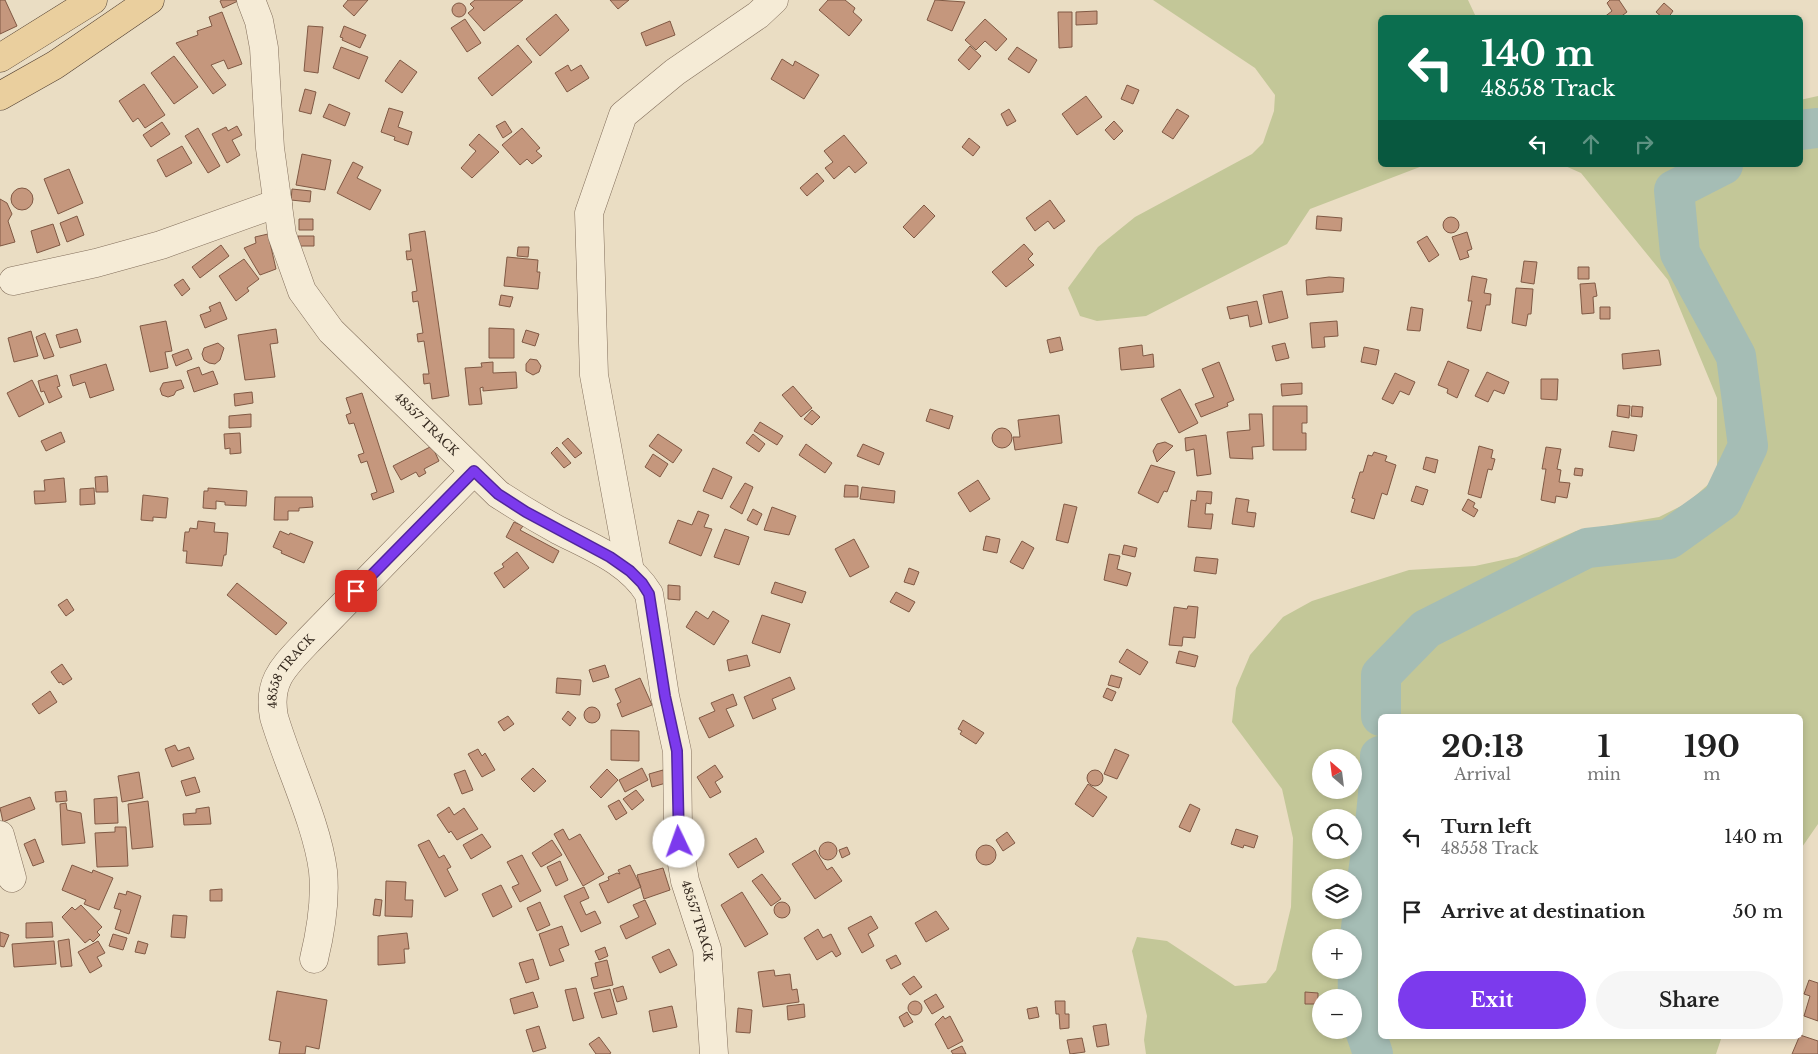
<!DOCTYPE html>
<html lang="en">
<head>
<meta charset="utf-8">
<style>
	body { margin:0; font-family:"Libre Baskerville",serif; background:#f6f6f6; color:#222; height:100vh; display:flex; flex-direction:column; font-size:19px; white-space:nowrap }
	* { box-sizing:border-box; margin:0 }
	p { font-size:16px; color:#767676 }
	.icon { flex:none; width:28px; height:28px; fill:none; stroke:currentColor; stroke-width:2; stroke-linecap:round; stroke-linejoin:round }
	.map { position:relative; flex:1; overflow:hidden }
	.sheet { position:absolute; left:1378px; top:714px; width:425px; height:325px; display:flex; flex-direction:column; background:#fff; border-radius:8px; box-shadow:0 2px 8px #0003 }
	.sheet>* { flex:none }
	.banner { position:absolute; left:1378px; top:15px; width:425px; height:152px; border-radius:8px; box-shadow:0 2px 8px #0003; background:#0b6e4f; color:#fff; overflow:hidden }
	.needle { width:32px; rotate:332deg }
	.buttons { position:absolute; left:1312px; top:749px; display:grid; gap:10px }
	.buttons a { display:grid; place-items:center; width:50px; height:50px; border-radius:50%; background:#fff; box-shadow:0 2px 8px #0003; font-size:25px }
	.pin { position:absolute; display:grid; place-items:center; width:42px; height:42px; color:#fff; margin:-21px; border-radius:10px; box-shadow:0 2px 8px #0006 }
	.me { position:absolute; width:55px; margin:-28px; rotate:357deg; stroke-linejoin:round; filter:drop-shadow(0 0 4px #0008) }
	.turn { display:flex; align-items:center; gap:18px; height:105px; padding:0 20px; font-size:22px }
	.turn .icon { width:65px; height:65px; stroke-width:2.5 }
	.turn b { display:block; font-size:35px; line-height:42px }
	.lanes { display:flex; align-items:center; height:48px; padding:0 20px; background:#0003; justify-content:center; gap:25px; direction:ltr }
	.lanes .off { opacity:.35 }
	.eta { display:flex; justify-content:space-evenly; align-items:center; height:85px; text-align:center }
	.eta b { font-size:30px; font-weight:800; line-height:35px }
	.primary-button { display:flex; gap:10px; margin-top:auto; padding:10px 20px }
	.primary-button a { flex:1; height:58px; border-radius:30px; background:#7c3aed; color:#fff; font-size:20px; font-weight:800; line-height:58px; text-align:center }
	.primary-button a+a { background:#f6f6f6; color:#222 }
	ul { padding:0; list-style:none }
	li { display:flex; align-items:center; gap:15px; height:75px; padding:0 20px }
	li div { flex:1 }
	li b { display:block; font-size:19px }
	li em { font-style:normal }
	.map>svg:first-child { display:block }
	.green { fill:#c3c798; fill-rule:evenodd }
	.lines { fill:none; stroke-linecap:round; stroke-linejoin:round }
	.river { stroke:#a5bdb5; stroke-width:40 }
	.building { fill:#c5977d; stroke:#805944 }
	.minor-casing { stroke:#836f5c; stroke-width:29 }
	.major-casing { stroke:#513e30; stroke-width:29 }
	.minor { stroke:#f5ebd6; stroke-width:28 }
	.major { stroke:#eacf9e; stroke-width:28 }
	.route-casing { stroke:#51269a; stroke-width:12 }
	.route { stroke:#7c3aed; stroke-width:9 }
	.labels { text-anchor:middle; stroke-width:4; stroke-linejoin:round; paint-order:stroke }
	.street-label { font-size:12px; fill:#34281e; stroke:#f2e7d2 }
</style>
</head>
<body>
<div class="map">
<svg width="1818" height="1054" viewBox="0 0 1818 1054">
	<rect width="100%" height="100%" fill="#eaddc3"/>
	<path class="green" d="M1153,0H1468L1476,17L1380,18V165H1425L1310,209L1287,244L1146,316L1097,321L1080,316L1068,288L1098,247L1135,217L1252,154L1263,143L1274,111L1275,95L1255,68Z
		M1818,96V824L1800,850V716H1380V1036H1722L1716,1054H1146L1144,1040L1147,1016L1132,951L1137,937L1167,941L1235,986L1266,983L1276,970L1291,907L1293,838L1282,789L1232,722L1236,688L1250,655L1283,617L1312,601L1409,570L1475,566L1517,557L1576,531L1659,517L1687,503L1711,482L1717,466V398L1668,280L1581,173L1563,165H1800V100ZM1321,758H1354V790H1321ZM1321,818H1354V850H1321ZM1321,878H1354V910H1321ZM1321,938H1354V970H1321ZM1321,998H1354V1030H1321Z"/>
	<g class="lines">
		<path class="river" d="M1800,130L1818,128
			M1381,716V675L1426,629L1587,548L1669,539L1722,501L1748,446L1736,356L1680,253L1674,190L1723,165
			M1373,1054C1368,1037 1358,1016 1358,999C1355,917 1379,837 1380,756"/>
	</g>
	<path class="building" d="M0,0H5L17,26L0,34Z
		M222,0H238V1L223,8L220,1Z
		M348,0H368L354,16L343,6Z
		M475,0H523L484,31L468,13L474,8L470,4Z
		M610,0H629L618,9Z
		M828,0H845L855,8L853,12L862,20L849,36L819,10Z
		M935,0L965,2L952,31L927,20Z
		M1610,0H1619L1627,12L1619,18H1603L1612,11L1607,3Z
		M452 10a7 7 0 1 1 14 0a7 7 0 1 1-14 0Z
		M1664,3L1673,11L1668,18H1663L1656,12Z
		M1097,11V24L1076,25V12Z
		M222,12L242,64L228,69L224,60L211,65L226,85L213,94L176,43L198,35L197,31L212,26L209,17Z
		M1058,12H1072V47L1059,48Z
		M556,14L569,30L540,56L526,39Z
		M465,19L481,43L467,52L451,28Z
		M985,19L1007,39L996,51L985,41L976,50L965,40Z
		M670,21L675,35L646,46L641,33Z
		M308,26L323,27L318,73L304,71Z
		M344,26L366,35L360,48L342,40L343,38L340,37Z
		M518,45L532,62L492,96L478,78Z
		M970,46L981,56L969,70L958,60Z
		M341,47L368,57L359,79L333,68Z
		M1017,47L1037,60L1029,73L1008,59Z
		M174,56L198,87L174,104L151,73Z
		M782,59L793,66L795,61L819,75L804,99L771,79Z
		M400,60L417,72L402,93L385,81Z
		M568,65L571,71L581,65L589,78L567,92L555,73Z
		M144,84L165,115L145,128L138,118L133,122L119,101Z
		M1127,85L1139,90L1133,104L1121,99Z
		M305,89L316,92L311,114L299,111Z
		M1086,96L1102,117L1077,135L1062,114Z
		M329,104L350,113L345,126L323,117Z
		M389,108L403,112L398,127L412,132L408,145L394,140L395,137L381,132Z
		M1009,109L1016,121L1007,126L1001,114Z
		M1177,109L1189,116L1173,139L1162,132Z
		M505,121L512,132L503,138L496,126Z
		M1114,121L1123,131L1114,140L1105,130Z
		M162,122L170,134L151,147L143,135Z
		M237,126L242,135L232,140L240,155L227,163L212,134L226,127L228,131Z
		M198,128L220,166L208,173L185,136Z
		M522,128L540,148L536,151L542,156L532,164L527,159L520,165L502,145Z
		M479,134L499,152L472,178L461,168L476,151L469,145Z
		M844,135L867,163L855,173L849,166L834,179L825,168L833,162L824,151Z
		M969,138L980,147L973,156L962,147Z
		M182,146L192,163L166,177L157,160Z
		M302,154L331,160L325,190L296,185Z
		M353,162L363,167L357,178L381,190L370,210L337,193Z
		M69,169L83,203L58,214L44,179Z
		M817,173L824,181L807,196L800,188Z
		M11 199a11 11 0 1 1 22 0a11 11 0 1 1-22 0Z
		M292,189L311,191L310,202L291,200Z
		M0,199L7,203L12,214L8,221L15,242L0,246Z
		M1050,200L1065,221L1054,229L1048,221L1035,231L1026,218Z
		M924,205L935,216L914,238L903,227Z
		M77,216L84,235L67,242L60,223Z
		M1317,216L1342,218L1341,231L1316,229Z
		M1443 225a8 8 0 1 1 16 0a8 8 0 1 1-16 0Z
		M299,219H313V230H299Z
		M53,224L60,245L37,253L31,231Z
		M425,231L449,396L432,399L430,383L424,384L423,374H429L424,341L418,342L417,334L423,333L418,301L413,302L412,292L417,291L412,259L407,260L406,251H411L409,234Z
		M1467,232L1472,249L1467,251L1469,257L1460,260L1452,237Z
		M268,234L276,269L260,275L244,248L256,243L255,237Z
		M298,236H314V246H298Z
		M1427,236L1439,255L1429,262L1417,242Z
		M1024,244L1033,254L1028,259L1034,265L1006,287L992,272Z
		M221,245L229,256L200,278L192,267Z
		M518,247H529L528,257L517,256Z
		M507,257L538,260L537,272H540L538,289L504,286Z
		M244,259L259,279L247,288L249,291L236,301L219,276Z
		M1524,261L1537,262L1534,284L1521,282Z
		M1578,267H1589V279H1578Z
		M1472,276L1487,279L1484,293L1491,294L1490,305H1486L1481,331L1467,328L1472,301H1468Z
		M1329,277L1344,278L1343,292L1307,295L1306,280Z
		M183,279L190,289L182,296L174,285Z
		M1595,283L1597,296L1593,297L1594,313L1582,314L1580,284Z
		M1516,288L1533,289L1531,314H1528L1526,326L1512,323Z
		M1282,291L1288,318L1269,323L1263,295Z
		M501,295L513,297L510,307L499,305Z
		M1257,301L1262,324L1250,327L1248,315L1230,319L1227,307Z
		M220,302L227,319L205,328L200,315L211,311L209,307Z
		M1411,307L1423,309L1420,331L1407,330Z
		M1600,307H1610V319H1600Z
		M166,321L172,351L165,352L168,368L150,372L140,326Z
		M1337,321L1338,336L1324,337L1325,347L1312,348L1310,323Z
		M489,328L514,329V358H489Z
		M77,329L81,342L60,348L56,335Z
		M276,329L278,343L270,344L275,377L245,380L238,335Z
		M526,330L539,334L535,346L522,342Z
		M31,331L38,356L14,362L8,338Z
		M45,333L54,356L44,359L36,337Z
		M1060,337L1063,350L1050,353L1047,340Z
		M218,343L224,348L220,360L215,364L209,363L204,360L202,354L204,348Z
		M1285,343L1289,358L1276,361L1272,346Z
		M1142,345L1143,356L1153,354L1154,367L1121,370L1119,348Z
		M1364,347L1379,350L1376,365L1361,362Z
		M188,349L192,359L176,366L172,355Z
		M1659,350L1661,365L1623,369L1622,354Z
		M530,359L537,360L541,366L539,372L533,375L526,371V364Z
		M1448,361L1469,370L1457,398L1447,393L1448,389L1438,385Z
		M493,362V373L516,372L517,388L483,391V387L480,388L482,404L469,405L465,368L482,367L481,363Z
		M1219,362L1234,400L1227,403L1228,406L1201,417L1195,404L1214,397L1202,369Z
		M106,364L114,390L90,398L85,382L73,386L70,375Z
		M199,367L202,375L213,371L218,384L194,392L187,371Z
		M1487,372L1509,382L1504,394L1494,390L1488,402L1475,396Z
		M1395,373L1415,382L1409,395L1400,391L1393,404L1382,399Z
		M57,375L60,386L57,387L62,397L49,403L44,391L41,392L38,381Z
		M1541,379H1558L1557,400L1541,399Z
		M32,380L44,404L19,417L7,393Z
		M181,380L184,388L176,391L174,395L168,397L162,395L160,389L163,383Z
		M1302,383V394L1282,396L1281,384Z
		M793,386L812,408L801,417L782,395Z
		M1180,389L1198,423L1179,433L1161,399Z
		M252,392L253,403L235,406L234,394Z
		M362,393L394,492L373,500L371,494L377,492L367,461L361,463L358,455L364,453L354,423L349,424L346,415L351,413L346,398Z
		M1618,405L1630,406L1629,418L1617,416Z
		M1273,406H1307V423H1302V433H1306V450H1273Z
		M1632,406L1643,407L1642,417L1631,416Z
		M930,409L953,416L949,429L926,421Z
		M812,410L820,417L812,425L804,419Z
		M251,414V427L229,428V416Z
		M1249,414H1262L1264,446L1252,447L1253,459L1230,458L1227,432L1250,430Z
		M1059,415L1062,443L1015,450L1013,437H1020L1018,420Z
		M760,422L783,436L777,445L754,431Z
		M992 438a10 10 0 1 1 20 0a10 10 0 1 1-20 0Z
		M1612,431L1637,435L1634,451L1609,447Z
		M61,432L65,442L46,451L41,441Z
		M240,433L241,453L230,454V448L225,449L224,434Z
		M658,434L682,450L673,463L649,446Z
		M753,434L765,444L759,452L746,443Z
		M1206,435L1211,474L1197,476L1194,449L1186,451L1185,438Z
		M568,438L582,453L575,458L562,443Z
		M1165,442L1173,446L1157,462L1153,451L1157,444Z
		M806,444L832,463L825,473L799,455Z
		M863,444L884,453L879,465L857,456Z
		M432,446L439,461L424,469L426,473L419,477L416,472L401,480L393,466Z
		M1479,446L1493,450L1491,458L1495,459L1492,470L1488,469L1481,498L1468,494Z
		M557,447L571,463L564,468L551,453Z
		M1546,447L1561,449L1557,469L1561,470L1559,482L1570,483L1567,498L1556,496L1555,503L1541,500L1546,469H1542Z
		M1374,452L1387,456L1385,461L1396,465L1387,495L1382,493L1374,519L1351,512L1355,499L1352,498L1360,472H1363L1368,455L1372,456Z
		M653,454L668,464L660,477L645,467Z
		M1426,457L1438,460L1435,473L1423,469Z
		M1151,465L1175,472L1167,492L1164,491L1158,503L1138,493Z
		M713,468L732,477L722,499L703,491Z
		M1575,468L1583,469L1582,476L1574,475Z
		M107,476L108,492H96L95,477Z
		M64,478L66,502L35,504L34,491H45L44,480Z
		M978,480L990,499L970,512L958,493Z
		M745,483L753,487L742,514L730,507Z
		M845,485L858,486V497H844Z
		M1416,486L1428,490L1423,505L1411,501Z
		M862,487L895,491L894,503L860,499Z
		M94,488L95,504L80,505V489Z
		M208,488L247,491L246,506L225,505V502L216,501V509L203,508L204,491H208Z
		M1197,491L1212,492L1211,504L1206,503L1205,514H1213L1211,529L1188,527L1191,500L1196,501Z
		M143,495L168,498L166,518L153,517V521L141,520Z
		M275,497H312L313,507L299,508V511H288V520H274Z
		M1236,498L1249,500L1247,512L1256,513L1254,527L1232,524Z
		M1468,499L1475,503L1473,507L1478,510L1474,517L1462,510Z
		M1064,504L1077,507L1068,543L1056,540Z
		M772,507L796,516L789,535L764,530Z
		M753,509L762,514L757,525L747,520Z
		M698,511L709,515L704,527L712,529L701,556L669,543L678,520L692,525Z
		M198,521L215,523L214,532L228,533L226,555H224L222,566L186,563L187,551H183L185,532H189L190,528L197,529Z
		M514,522L523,526L520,530L559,551L553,563L506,537Z
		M725,529L749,537L739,565L714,557Z
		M280,531L289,535L290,533L313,542L304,563L281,553L282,551L273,547Z
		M986,536L1000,539L997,553L983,550Z
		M854,539L869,567L850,577L835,549Z
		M1022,541L1034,548L1023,569L1010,562Z
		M1124,545L1137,548L1135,557L1122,554Z
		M517,552L529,568L504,588L494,573L504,567L502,564Z
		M1109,554L1120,556L1117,569L1131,573L1127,586L1104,580Z
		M1196,557L1218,559L1216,574L1194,571Z
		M909,568L919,572L914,585L904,582Z
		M775,582L806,592L802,603L771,593Z
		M237,583L287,623L276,635L227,595Z
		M668,585L680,586V600L668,599Z
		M896,592L915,602L909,612L890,602Z
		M67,599L74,610L66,616L58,605Z
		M1188,606L1198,607L1195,638L1183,637L1182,646L1169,645L1174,607L1187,609Z
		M696,611L708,619L713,611L729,621L714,645L686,627Z
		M762,615L790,624L780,653L752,643Z
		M1127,649L1148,662L1140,675L1119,662Z
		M1179,651L1198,656L1195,667L1176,663Z
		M747,655L750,666L729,671L727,660Z
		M62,664L72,679L63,685L61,682L59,683L51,672Z
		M605,665L609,677L593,682L589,670Z
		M1111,675L1122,678L1119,688L1108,685Z
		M790,677L795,689L772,699L776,709L753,719L744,697Z
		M557,678L581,680L580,695L556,693Z
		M640,678L652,705L622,717L617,704L621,702L615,689Z
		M1107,688L1116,692L1112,701L1103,697Z
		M50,691L57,702L39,714L32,704Z
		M733,694L737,705L726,709L734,726L709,738L699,718L715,711L711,703Z
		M584 715a8 8 0 1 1 16 0a8 8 0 1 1-16 0Z
		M568,711L576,718L570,726L562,719Z
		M508,716L514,724L504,731L498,722Z
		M963,720L984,733L976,744L960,734L962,731L958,729Z
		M611,730L639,731V761L611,760Z
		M175,745L178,751L189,747L194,759L172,767L165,749Z
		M478,749L482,756L485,753L495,770L482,777L468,754Z
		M1115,749L1129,755L1117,779L1104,774Z
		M715,765L723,777L715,782L721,792L710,798L697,777Z
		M533,768L546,781L534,792L521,779Z
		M642,768L648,780L625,792L619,780Z
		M607,769L618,780L601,798L590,787Z
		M1087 778a8 8 0 1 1 16 0a8 8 0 1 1-16 0Z
		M465,770L473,790L462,794L454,774Z
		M663,770L666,783L652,787L649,774Z
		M139,772L143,798L122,802L118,776Z
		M195,777L200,792L186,796L181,781Z
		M1088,784L1107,797L1093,817L1075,804Z
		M636,790L644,800L632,810L623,799Z
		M66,791L67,801L56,802L55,792Z
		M30,797L35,809L3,822L0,808Z
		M117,797L118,823L95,824L94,799Z
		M619,800L627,813L616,820L608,806Z
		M148,801L153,847L132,849L128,804Z
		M66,803L67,810L81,813L85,843L62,845L60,804Z
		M1190,804L1200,809L1190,832L1179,827Z
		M209,807L211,824L184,825L183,814L196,813V809Z
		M449,807L454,815L464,808L478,829L457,840L451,831L449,833L437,815Z
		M115,827H126L128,866L97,867L95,833L115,832Z
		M563,829L569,840L580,834L604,874L583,886L554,834Z
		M1236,829L1258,836L1254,848L1244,845L1243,848L1231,844Z
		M1007,832L1015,843L1003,851L996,840Z
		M482,834L491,847L471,859L463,845Z
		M756,838L764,852L738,868L729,854Z
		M35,839L44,862L33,866L24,844Z
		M429,840L439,858L444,855L451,867L447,869L458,890L445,897L418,845Z
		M552,840L562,855L541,867L532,853Z
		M819 851a9 9 0 1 1 18 0a9 9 0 1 1-18 0Z
		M976 855a10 10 0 1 1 20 0a10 10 0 1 1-20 0Z
		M847,847L850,854L842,858L839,850Z
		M815,850L827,870L832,867L842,881L815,899L792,864Z
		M522,855L541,891L520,902L512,887L519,884L507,862Z
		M560,861L568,880L556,886L547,867Z
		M72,865L92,873L93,870L113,878L99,910L84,904L86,900L62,890Z
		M630,865L641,887L608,903L599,884L609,880L608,877L617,873L620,874L618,870Z
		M663,868L670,890L644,899L637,875Z
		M762,874L781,899L771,906L752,881Z
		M386,881L406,882L405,900H413L412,917L385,916Z
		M501,885L512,907L493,917L482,894Z
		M584,887L589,898L580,902L586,915L595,911L601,923L581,932L564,896Z
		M222,889V901H210V890Z
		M127,891L141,896L129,934L115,929L121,910L114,908L119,893L126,895Z
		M742,892L768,934L745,947L721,905Z
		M375,899L382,900L380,916L373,915Z
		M645,900L656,924L626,939L620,926L639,917L633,905Z
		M774 910a8 8 0 1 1 16 0a8 8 0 1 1-16 0Z
		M540,902L550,925L537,931L527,908Z
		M81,905L102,927L97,932L100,935L93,942L90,939L85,943L62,917L72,907L75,910Z
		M936,911L949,929L926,942L915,923Z
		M173,915L187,916L185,938L171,937Z
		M871,916L878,928L868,934L874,946L862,953L848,928Z
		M52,922L53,937L26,938V923Z
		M562,926L569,945L559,949L564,961L550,966L539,934Z
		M818,929L823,938L831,934L841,954L836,957L832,951L817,960L804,938Z
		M0,932L9,935L4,947L0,946Z
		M407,933L409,949H404L405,963L378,965V936Z
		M113,934L127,938L123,950L109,946Z
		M69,939L72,966L61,967L58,941Z
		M54,941L56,964L14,967L12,944Z
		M98,941L105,953L97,957L102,966L90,973L78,952Z
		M138,941L148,944L145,954L135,952Z
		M605,947L608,956L599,960L595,951Z
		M669,949L677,965L660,973L652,957Z
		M896,955L901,964L891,969L886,960Z
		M533,959L539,979L526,983L519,963Z
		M607,960L613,985L594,989L591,978L598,976L595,963Z
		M774,970L775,976L790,974L792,990L797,989L799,1002L763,1007L758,972Z
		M914,976L922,987L910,995L902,984Z
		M1809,980L1818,983V1021L1804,1016L1810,996L1804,994Z
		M623,986L627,999L617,1002L613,989Z
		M576,988L584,1018L573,1021L565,990Z
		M610,989L617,1014L602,1018L594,993Z
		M277,991L327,1000L319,1049L306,1046L305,1054H279L281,1042L269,1040Z
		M533,992L538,1007L514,1014L510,999Z
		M1305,992L1318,993V1004H1305Z
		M936,994L944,1007L932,1014L924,1001Z
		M908 1008a7 7 0 1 1 14 0a7 7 0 1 1-14 0Z
		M1055,1001H1065V1014H1069V1028L1060,1029L1059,1014H1056Z
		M804,1004L805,1017L788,1020L787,1006Z
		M672,1006L677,1027L653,1032L649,1011Z
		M1037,1007L1039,1017L1029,1019L1027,1009Z
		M738,1008L752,1010L750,1033L736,1032Z
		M907,1012L913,1022L904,1027L899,1017Z
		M943,1016L945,1019L950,1016L963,1041L948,1049L935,1024Z
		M1106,1024L1109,1045L1097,1047L1093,1026Z
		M539,1026L546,1048L533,1052L526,1030Z
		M1800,1035L1818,1041V1054H1792Z
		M599,1037L611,1053L609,1054H596L589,1044Z
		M1082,1038L1085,1052L1070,1054L1067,1040Z
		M962,1046L966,1054H953L951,1051Z"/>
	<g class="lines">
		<defs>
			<g id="minor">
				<path id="s1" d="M251,0L259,21L264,48L270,148L282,235L302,291L331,331L498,494C518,507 538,519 558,530C591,547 629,561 649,594L665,696L677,751L678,827L681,858L685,881L707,949L714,1054"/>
				<path d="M13,281L96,263L161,245L278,203"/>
				<path d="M630,571L594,375L589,213L623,115L675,72L758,15L774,0"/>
				<path d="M0,835L12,878"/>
				<path id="s2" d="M314,959C321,930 326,901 323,871C317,823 288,765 274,717C267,680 285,666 308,641L474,471"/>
			</g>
			<path id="major" d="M0,58L93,0
				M0,96L55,65L150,0"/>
		</defs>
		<use href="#minor" class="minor-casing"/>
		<use href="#major" class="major-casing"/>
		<use href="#minor" class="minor"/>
		<use href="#major" class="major"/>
	</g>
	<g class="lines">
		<defs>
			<path id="route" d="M356,591L474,471L498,494L526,512L610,557L630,571L642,583L649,594L665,696L677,751L679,842"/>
		</defs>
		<use href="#route" class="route-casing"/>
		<use href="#route" class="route"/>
	</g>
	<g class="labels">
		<g class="street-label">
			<text dy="4" stroke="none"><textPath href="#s1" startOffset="480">48557 TRACK</textPath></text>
			<text dy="4" stroke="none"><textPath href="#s2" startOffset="302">48558 TRACK</textPath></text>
			<text dy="4" stroke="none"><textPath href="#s1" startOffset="1095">48557 TRACK</textPath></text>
		</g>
	</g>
</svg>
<div class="buttons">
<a><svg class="needle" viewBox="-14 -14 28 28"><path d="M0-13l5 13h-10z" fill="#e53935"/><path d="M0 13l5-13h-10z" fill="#767676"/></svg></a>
<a><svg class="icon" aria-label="search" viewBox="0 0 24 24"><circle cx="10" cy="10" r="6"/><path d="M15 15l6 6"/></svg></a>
<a><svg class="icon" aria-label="layers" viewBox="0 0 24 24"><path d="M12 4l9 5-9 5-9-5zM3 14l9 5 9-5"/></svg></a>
<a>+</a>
<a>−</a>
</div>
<div class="pin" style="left:356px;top:591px;background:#d93025"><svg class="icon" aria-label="arrive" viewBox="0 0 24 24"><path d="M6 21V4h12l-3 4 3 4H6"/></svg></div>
<svg class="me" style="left:679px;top:842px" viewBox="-20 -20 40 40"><circle r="19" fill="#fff"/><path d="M0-13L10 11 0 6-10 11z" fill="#7c3aed"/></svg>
<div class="banner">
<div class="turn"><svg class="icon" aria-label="left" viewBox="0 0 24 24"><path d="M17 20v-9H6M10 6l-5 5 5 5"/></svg><div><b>140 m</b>48558 Track</div></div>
<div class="lanes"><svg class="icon" aria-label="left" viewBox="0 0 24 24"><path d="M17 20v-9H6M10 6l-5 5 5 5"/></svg><svg class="icon off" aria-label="ahead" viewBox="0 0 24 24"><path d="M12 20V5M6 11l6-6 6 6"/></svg><svg class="icon off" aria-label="right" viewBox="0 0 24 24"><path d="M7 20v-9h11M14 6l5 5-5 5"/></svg></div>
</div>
<section class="sheet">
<div class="eta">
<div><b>20:13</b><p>Arrival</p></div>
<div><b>1</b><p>min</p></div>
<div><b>190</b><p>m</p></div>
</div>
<ul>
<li><svg class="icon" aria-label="left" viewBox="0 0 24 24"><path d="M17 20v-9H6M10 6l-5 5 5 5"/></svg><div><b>Turn left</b><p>48558 Track</p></div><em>140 m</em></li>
<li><svg class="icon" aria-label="arrive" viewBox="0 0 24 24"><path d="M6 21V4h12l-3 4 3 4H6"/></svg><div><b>Arrive at destination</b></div><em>50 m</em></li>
</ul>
<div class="primary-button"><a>Exit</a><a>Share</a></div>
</section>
</div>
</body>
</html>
